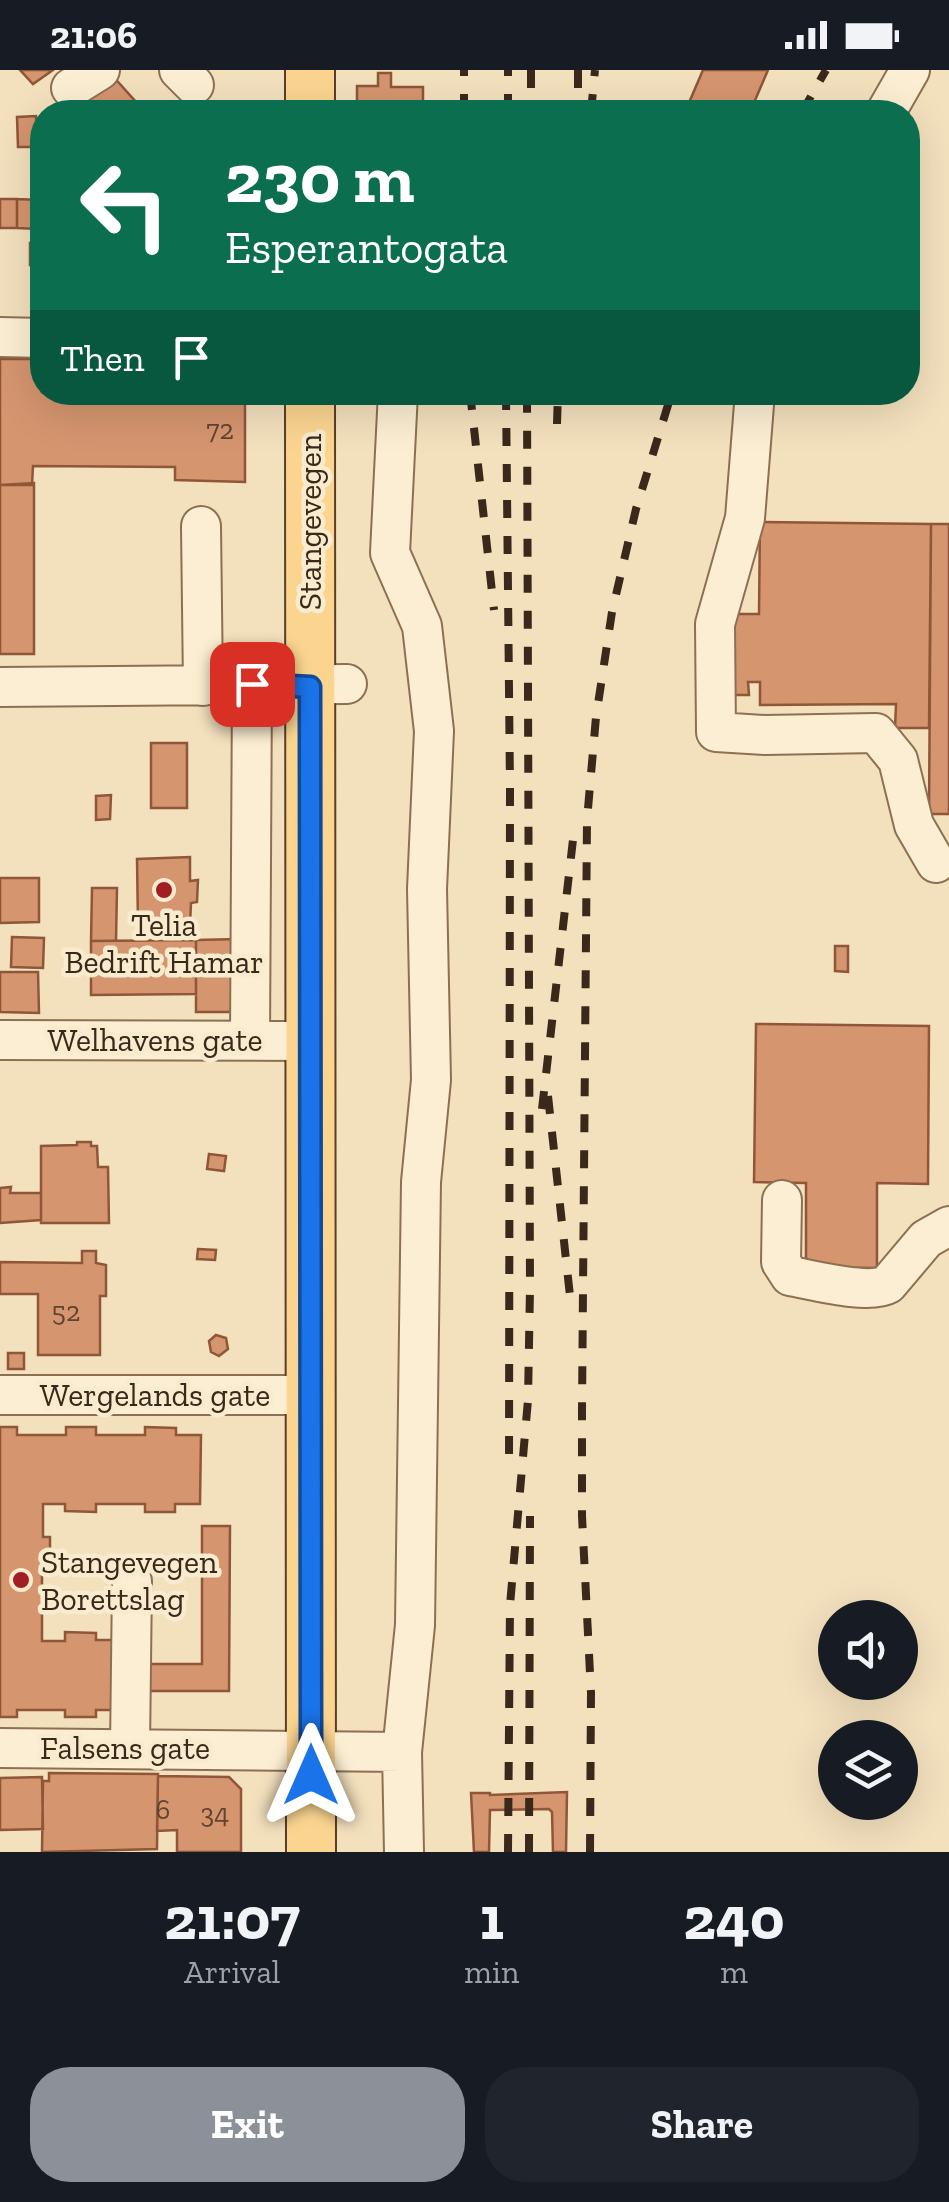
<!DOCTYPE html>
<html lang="en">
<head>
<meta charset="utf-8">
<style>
	body { margin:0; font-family:"Zilla Slab",serif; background:#20242c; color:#f1f3f6; height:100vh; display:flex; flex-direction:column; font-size:38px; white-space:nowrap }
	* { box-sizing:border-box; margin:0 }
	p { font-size:32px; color:#9ea1a6 }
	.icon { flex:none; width:55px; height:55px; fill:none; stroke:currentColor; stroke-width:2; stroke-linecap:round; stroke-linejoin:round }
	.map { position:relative; height:1782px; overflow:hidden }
	.sheet { display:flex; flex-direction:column; background:#171b24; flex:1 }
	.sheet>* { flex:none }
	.hud { position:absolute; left:30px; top:30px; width:890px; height:305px; border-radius:40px; box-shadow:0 10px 40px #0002; background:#0b6e4f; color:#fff; overflow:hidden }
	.tools { position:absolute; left:818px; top:1530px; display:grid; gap:20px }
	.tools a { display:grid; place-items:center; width:100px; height:100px; border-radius:50%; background:#171b24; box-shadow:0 10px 40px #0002; font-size:50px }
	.pin { position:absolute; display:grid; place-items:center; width:85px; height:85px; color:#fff; margin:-42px; border-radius:20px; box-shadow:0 5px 15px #0006 }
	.me { position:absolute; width:110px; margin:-55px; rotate:0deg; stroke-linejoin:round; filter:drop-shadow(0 0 8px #0008) }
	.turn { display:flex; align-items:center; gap:35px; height:210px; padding:0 30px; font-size:45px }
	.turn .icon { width:130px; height:130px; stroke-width:2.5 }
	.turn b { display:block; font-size:70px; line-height:85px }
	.then { display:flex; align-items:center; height:95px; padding:0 30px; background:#0003; gap:20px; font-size:38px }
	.eta { display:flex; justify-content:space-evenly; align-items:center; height:170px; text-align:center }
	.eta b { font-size:60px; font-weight:700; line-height:70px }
	.button { display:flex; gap:20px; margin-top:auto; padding:20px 30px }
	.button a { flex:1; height:115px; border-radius:40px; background:#8c9099; color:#fff; font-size:40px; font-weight:700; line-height:115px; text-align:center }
	.button a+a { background:#20242c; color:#f1f3f6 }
	.status { display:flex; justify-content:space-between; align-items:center; height:70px; padding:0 50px; background:#171b24; direction:ltr }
	.status svg { height:28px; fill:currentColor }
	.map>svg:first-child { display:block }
	.building { fill:#d5956f; stroke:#8f5638; stroke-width:2.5 }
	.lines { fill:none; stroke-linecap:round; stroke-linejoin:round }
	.minor-casing { stroke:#8d7054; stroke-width:42 }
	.major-casing { stroke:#5a3e29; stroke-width:52 }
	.minor { stroke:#fceed2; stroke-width:38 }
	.major { stroke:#fbd590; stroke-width:48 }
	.rail { stroke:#3a291b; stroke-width:8; stroke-dasharray:18 18; stroke-linecap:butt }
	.route-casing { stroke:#114b97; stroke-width:25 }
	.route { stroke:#1a73e8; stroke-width:18 }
	.poi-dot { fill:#a21e25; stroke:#f9ebce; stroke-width:4 }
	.labels { text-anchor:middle; stroke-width:9; stroke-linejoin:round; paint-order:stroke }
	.number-label { font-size:28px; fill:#614430 }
	.street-label { font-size:32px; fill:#3a291b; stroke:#f9ebce }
	.poi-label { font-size:32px; fill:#3a291b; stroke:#f9ebce }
</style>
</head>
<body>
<div class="status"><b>21:06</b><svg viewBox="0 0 49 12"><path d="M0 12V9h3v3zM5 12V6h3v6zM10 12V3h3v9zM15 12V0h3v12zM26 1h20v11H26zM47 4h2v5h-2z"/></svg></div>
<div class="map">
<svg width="949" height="1782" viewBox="0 0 949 1782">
	<rect width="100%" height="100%" fill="#f3e0bd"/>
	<path class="building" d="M20,0H53L33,14Z
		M703,0H768L750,42H685Z
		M378,3H391V17H423V42H357V16H378Z
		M111,4L136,32L125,42H84L73,32Z
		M36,46L37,77H18L17,47Z
		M0,129H17V158H0Z
		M17,129L39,130L38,159L17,158Z
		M30,173H42V223H37V195H30Z
		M0,289H42V322H245V412L175,410V397L33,396L32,415H0Z
		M34,413V584H0V415Z
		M760,452L931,454L929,658H895L896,634L760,635V612H748L749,625H732L734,544H759Z
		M931,454H949V744H929Z
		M151,673H187V738H151Z
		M111,725L110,749L96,750V726Z
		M190,787V811L198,810L197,832L191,833L190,855L138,856L137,789Z
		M0,808H39V852L0,853Z
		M92,818H117L116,871H91Z
		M12,867L44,868L43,898L11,897Z
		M239,869V932L229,942H196V870Z
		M196,870V924L91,925V871Z
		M835,876H848V902L835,901Z
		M0,902H38L39,943L0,942Z
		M756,954L929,956L928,1114L877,1113V1198L806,1197V1113L754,1112Z
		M77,1072H91V1076H97L98,1097H108L109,1153H41V1076L77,1075Z
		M209,1084L226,1086L224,1101L207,1099Z
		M11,1117L10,1123H41V1150L0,1153V1118Z
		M198,1179L216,1180L215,1190L197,1189Z
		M82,1181H96V1193L106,1195V1226H100V1285H38V1224H0V1192L82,1193Z
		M216,1265L226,1268L228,1279L219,1286L211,1282L209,1271Z
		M8,1283H24V1299H8Z
		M0,1357H17V1365H66V1357H96V1365H145V1357L176,1358V1365H201L200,1434H175V1442H145V1434H96V1442L65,1441V1434H43V1467H50V1498H42V1522H50V1537H42V1571H65V1562L96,1563V1570H121V1640H96V1647H65V1640H17V1647H0Z
		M202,1456H230L229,1621H146V1594H202Z
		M49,1703L158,1704L157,1779L42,1782L43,1711H49Z
		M158,1706L229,1707L241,1719V1782H177V1760L157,1761Z
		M42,1707L43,1759L0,1760V1708Z
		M567,1722L566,1782H553L552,1742L549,1739L490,1740L489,1782H474L471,1723H490V1725Z"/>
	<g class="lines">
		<defs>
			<path id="minor" d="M179,0L194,15
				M71,18L100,0
				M886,42L910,0
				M0,267L42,268
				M398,322L390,483L422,556L434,661L427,819L431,1010L421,1112L415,1555L402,1682L404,1782
				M755,322L745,448L715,554L716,662L765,665L876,663L898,690L914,755L936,793
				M201,456L203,616
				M0,617L347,614
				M0,970L311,971
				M250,970L252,615
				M782,1130L781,1192L790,1206C813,1210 869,1225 888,1214L926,1169L949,1156
				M0,1325H309
				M0,1678L402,1682
				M130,1678L132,1511"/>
			<path id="major" d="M310,42V0
				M310,322L311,1782"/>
		</defs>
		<use href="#minor" class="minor-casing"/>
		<use href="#major" class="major-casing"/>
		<use href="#minor" class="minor"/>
		<use href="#major" class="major"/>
		<path class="rail" d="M531,0V42
			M578,0V40
			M464,42V0
			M508,42V0
			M591,42L595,0
			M802,42L826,0
			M470,322L494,540
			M506,322L510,719L509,1402
			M557,354L558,322
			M548,1026L571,1235
			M542,1039L574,761
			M508,1782L510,1535L528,1330L530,1218L527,322
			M529,1782L530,1446
			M590,1782L591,1623L582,1446V1338L587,750L596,647L612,542L636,439L672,322"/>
	</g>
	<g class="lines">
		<defs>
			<path id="route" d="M252,614L310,617L311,1705"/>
		</defs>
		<use href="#route" class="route-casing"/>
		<use href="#route" class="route"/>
	</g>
	<g class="poi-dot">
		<circle cx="164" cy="820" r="10"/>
		<circle cx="21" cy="1510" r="10"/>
	</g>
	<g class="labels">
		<g class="number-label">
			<text x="220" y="369">72</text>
			<text x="66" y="1251">52</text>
			<text x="163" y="1749">6</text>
			<text x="215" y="1753">34</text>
		</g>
		<g class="street-label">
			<text transform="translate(310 452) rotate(-90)" y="11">Stangevegen</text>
			<text x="155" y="981">Welhavens gate</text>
			<text x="155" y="1336">Wergelands gate</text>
			<text x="125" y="1689">Falsens gate</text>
		</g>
		<g class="poi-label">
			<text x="164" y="866">Telia<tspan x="164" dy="37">Bedrift Hamar</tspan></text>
			<text x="41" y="1503" text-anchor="start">Stangevegen<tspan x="41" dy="37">Borettslag</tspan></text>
		</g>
	</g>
</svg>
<div class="tools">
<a><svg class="icon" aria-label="sound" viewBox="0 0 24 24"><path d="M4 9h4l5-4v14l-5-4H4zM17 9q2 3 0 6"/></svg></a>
<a><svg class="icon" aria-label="layers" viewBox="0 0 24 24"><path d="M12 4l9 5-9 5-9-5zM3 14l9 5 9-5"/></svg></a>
</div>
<div class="pin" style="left:252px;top:614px;background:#d93025"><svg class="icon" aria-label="arrive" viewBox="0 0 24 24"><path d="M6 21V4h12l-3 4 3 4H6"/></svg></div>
<svg class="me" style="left:311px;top:1705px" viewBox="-20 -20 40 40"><path d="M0-17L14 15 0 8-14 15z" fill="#1a73e8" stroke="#fff" stroke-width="4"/></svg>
<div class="hud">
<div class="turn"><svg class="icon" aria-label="left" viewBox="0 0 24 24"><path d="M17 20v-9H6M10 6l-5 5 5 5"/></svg><div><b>230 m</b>Esperantogata</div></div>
<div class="then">Then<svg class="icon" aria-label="arrive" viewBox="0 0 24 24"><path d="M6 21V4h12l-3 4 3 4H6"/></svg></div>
</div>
</div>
<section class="sheet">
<div class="eta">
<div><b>21:07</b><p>Arrival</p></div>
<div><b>1</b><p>min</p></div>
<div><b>240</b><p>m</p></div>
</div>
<div class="button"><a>Exit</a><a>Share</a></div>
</section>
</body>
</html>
